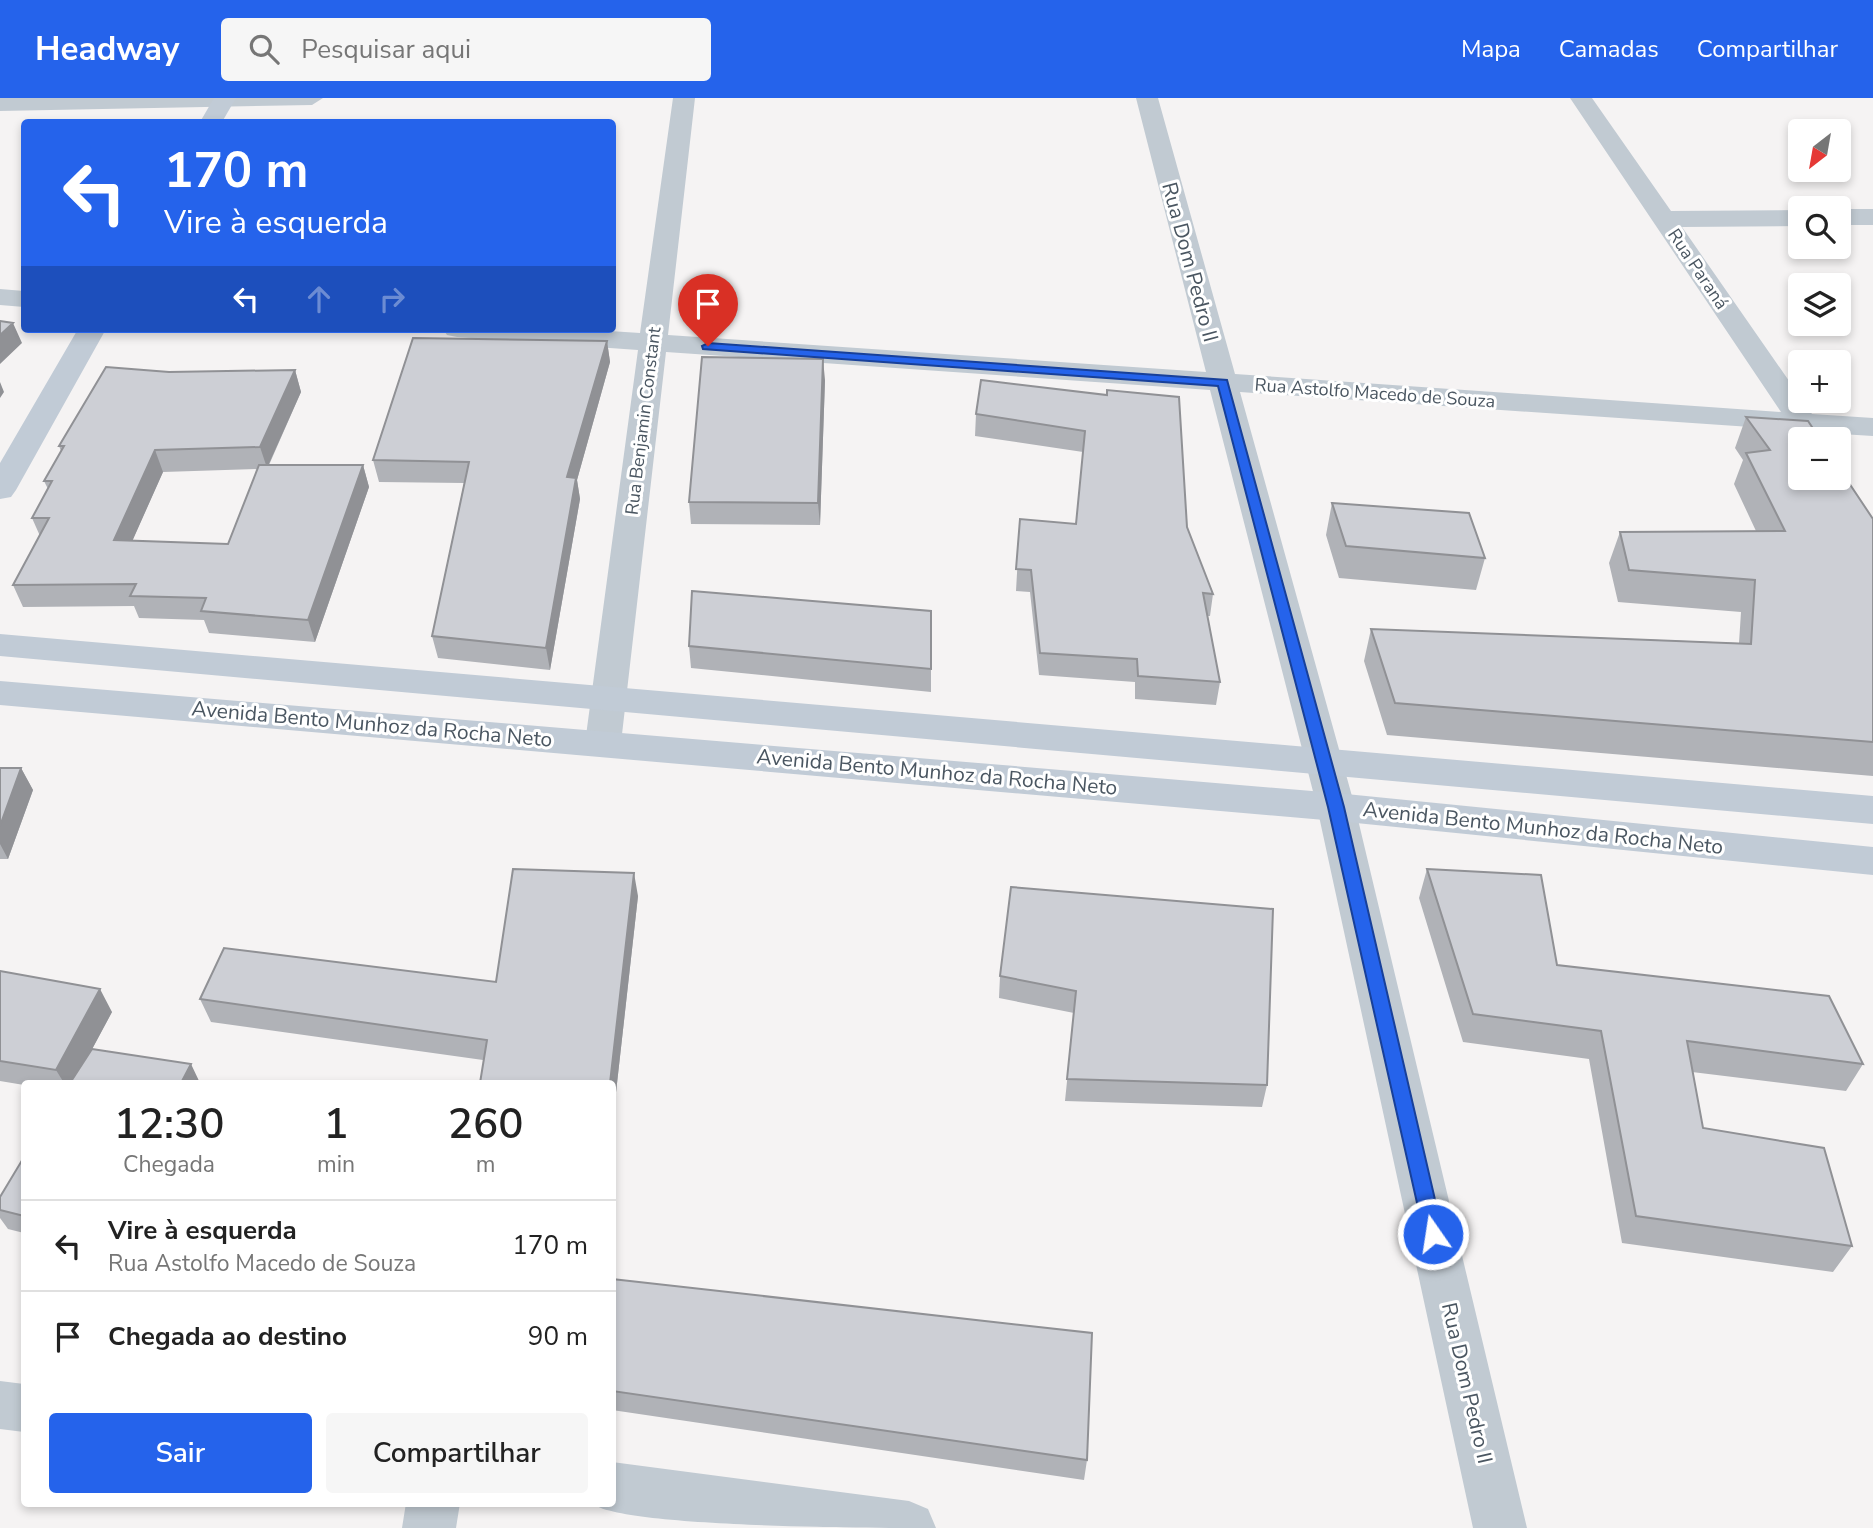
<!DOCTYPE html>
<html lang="pt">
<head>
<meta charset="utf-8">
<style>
	body { margin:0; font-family:"Nunito Sans",sans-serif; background:#f6f6f6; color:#222; height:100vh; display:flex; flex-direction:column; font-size:26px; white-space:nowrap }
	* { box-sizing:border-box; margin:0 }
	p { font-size:23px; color:#767676 }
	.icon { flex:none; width:38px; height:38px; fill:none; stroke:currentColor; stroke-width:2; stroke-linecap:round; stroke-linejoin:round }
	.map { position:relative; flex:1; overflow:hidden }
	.drawer { position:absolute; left:21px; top:982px; width:595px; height:427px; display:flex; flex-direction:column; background:#fff; border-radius:7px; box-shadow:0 4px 10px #0003 }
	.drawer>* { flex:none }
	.top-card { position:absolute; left:21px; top:21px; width:595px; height:214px; border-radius:7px; box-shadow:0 4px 10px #0003; background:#2563eb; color:#fff; overflow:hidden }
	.needle { width:46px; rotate:211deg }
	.controls { position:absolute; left:1788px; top:21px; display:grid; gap:14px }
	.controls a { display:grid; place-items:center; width:63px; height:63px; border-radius:7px; background:#fff; box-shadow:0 4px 10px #0003; font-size:35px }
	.pin { position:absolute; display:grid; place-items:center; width:60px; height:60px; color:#fff; margin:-72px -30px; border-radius:50% 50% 50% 0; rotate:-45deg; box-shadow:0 0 7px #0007 }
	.pin .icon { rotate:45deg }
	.me { position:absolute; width:77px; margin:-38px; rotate:347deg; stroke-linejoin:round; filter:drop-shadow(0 0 5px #0008) }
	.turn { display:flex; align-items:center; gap:24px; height:147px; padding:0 28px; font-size:32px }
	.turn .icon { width:91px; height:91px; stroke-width:2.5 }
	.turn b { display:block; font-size:49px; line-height:60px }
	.lanes { display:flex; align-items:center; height:66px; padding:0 28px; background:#0003; justify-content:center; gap:35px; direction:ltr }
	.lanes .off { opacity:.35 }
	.eta { display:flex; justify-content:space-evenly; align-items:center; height:119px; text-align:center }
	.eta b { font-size:42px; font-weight:600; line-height:49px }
	.action { display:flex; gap:14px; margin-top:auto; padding:14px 28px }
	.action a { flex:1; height:80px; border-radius:7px; background:#2563eb; color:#fff; font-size:28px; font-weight:600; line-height:80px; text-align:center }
	.action a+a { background:#f6f6f6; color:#222 }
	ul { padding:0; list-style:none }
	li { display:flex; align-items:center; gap:21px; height:91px; padding:0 28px; border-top:2px solid #e0e0e0 }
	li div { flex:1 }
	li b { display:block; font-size:26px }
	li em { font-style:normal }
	header { display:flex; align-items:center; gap:42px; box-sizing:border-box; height:98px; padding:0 35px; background:#2563eb; color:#fff }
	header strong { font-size:33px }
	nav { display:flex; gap:38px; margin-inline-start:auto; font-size:24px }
	.search { width:490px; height:63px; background:#f6f6f6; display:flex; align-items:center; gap:18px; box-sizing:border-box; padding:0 24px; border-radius:7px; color:#767676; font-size:26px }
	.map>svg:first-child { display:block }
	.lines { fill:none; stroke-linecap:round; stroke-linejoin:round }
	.street { fill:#c1cad2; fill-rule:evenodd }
	.secondary { fill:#c1cbd6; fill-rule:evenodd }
	.wall { fill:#b0b2b7; fill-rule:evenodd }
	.shaded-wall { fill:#909195 }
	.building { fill:#cdcfd5; stroke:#909195; stroke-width:2 }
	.route { fill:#2563eb; stroke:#184099; stroke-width:2 }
	.labels { text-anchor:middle; stroke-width:6; stroke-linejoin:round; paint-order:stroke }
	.far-street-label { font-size:18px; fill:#4a5661; stroke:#fff }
	.street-label { font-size:21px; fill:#4a5661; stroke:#fff }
</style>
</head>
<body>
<header>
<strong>Headway</strong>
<div class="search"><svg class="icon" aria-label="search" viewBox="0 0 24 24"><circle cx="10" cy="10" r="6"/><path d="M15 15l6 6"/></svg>Pesquisar aqui</div>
<nav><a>Mapa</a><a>Camadas</a><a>Compartilhar</a></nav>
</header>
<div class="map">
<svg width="1873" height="1430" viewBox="0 0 1873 1430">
	<rect width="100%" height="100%" fill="#f5f3f3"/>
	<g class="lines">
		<path class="street" d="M0,0H323L312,7L0,13Z
			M673,0H695L668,237L1206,274L1136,0H1158L1235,276L1781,314L1570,0H1592L1671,113L1801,112V128L1682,129L1812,316L1873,320V338L1825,335L1827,341L1801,343L1793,332L1240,294L1355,709L1527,1430H1473L1317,709L1210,292L666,254L621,645L616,654L603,658L590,654L585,645L638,252L457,239L447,237L443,231H579L640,235Z
			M1839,111H1873V127H1839Z
			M0,191L24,193V209L0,207Z
			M0,1283L24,1286V1334L0,1331Z
			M612,1364L909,1403L928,1411L936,1430C884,1430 617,1430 592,1405H612Z
			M406,1405H460L456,1430H402Z"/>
		<path class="secondary" d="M214,0H236L222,24H200Z
			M78,231H106L16,392L11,399L0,401V365Z
			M0,536L1873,698V726L0,558Z
			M0,583L1336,695L1873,749V777L1336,723L0,607Z"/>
	</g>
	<path class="wall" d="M607,243L610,264L577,382L580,401L550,572L438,560L432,538L464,385L379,384L373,362Z
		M295,272L301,294L269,367H363L369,389L315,544L209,535L204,522L139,520L134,508L23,509L13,487L40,438L32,420L48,391L44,383L61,353L59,348L169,274ZM258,371L228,446L132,443L163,374Z
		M825,282L820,427L691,426L689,404Z
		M1107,297L1187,429L1213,496L1210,518H1207L1220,584L1216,607L1135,601V584L1039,577L1030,494L1016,493L1020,421L1076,426L1083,354L975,338L976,316Z
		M1746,319L1873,421V678L1387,637L1364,563L1371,531L1739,545L1741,514L1618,504L1609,465L1620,434L1756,433L1734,386L1743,362L1735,350Z
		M1332,405L1485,460L1476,492L1339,480L1326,437Z
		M931,513V594L691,570L689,548Z
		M0,670H21L33,692L8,761H0Z
		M1427,771L1557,867L1863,966L1846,993L1692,974L1703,1030L1852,1148L1833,1174L1622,1145L1589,961L1463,944L1419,800Z
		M1011,789L1267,987L1262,1009L1065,1003L1074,915L999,900L1000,878Z
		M638,798L612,1030V985L483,962L211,924L200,901L496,884Z
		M0,873L112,914L92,951L200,985H24V987L0,983Z
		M24,1059V1135L8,1131L0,1120V1099Z
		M612,1181L1087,1362L1084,1382L612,1312Z"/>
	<path class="shaded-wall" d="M13,225L22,245L0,266V237Z
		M607,243L610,264L577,382L580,401L550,572L546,550L567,379Z
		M823,261L825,282L820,427L818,405Z
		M295,272L301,294L267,370L260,349Z
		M0,284L4,294L0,300Z
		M155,352L163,374L123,464L114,442Z
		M363,367L369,389L315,544L308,522Z
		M21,670L33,692L8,761L0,746V728Z
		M634,775L638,798L612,1030V985H610Z
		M100,891L112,914L74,985H64L56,972Z
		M191,966L200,985H181Z"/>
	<path class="building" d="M0,223L13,225L0,237Z
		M413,240L607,243L567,379L576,380L546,550L432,538L469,364L373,362Z
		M702,259L823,261L818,405L689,404Z
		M106,269L169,274L295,272L260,349L155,352L114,442L228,446L259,367H363L308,522L201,513L206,500L130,498L136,486L13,487L49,420H32L52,383H44L64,348H59Z
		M981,282L1107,297V292L1179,299L1187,429L1213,496L1203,495L1220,584L1138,578L1137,561L1040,555L1031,472L1016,471L1020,421L1076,426L1085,333L976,316Z
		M1746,319L1808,323L1820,341H1801V380H1839V370L1873,421V644L1395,605L1371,531L1751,546L1755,482L1629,472L1620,434L1785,433L1746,355L1770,352Z
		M1332,405L1469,415L1485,460L1346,448Z
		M692,493L931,513V571L689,548Z
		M0,670H21L0,728Z
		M513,771L634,775L610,985H480L487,942L200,901L224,850L496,884Z
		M1427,771L1541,777L1557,867L1829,898L1863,966L1687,943L1703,1030L1824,1050L1852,1148L1636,1118L1601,933L1473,916Z
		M1011,789L1273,811L1267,987L1067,981L1076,893L1000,878Z
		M0,873L100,891L56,972L0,963Z
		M92,951L191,966L181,985H70Z
		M24,1059V1118L0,1112V1099Z
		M612,1181L1092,1235L1087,1362L612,1293Z"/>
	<path class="route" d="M708,245L1227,282L1344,709L1443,1136L1440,1142L1433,1145L1426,1142L1424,1136L1328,709L1218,288L703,251L702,248Z"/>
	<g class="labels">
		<g class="far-street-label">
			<text transform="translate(1698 171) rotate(56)" y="6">Rua Paraná</text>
			<text transform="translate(1375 295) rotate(4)" y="6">Rua Astolfo Macedo de Souza</text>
			<text transform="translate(643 323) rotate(-83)" y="6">Rua Benjamin Constant</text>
		</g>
		<g class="street-label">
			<text transform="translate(1190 164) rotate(75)" y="7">Rua Dom Pedro II</text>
			<text transform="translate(372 626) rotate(5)" y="7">Avenida Bento Munhoz da Rocha Neto</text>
			<text transform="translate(937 674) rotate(5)" y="7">Avenida Bento Munhoz da Rocha Neto</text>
			<text transform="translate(1543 730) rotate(6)" y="7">Avenida Bento Munhoz da Rocha Neto</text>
			<text transform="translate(1467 1285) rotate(77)" y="7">Rua Dom Pedro II</text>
		</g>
	</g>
</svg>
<div class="controls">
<a><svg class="needle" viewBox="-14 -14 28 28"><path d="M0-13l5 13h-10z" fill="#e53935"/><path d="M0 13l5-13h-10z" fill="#767676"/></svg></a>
<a><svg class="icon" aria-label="search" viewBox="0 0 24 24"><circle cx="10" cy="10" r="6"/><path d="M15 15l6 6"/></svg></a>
<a><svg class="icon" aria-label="layers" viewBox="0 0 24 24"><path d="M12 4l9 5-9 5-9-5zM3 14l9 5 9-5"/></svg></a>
<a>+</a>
<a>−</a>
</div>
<div class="pin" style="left:708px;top:248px;background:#d93025"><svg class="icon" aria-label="arrive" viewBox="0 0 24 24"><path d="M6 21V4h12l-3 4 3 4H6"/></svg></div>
<svg class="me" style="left:1433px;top:1136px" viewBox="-20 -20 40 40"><circle r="17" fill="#2563eb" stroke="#fff" stroke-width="3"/><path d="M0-11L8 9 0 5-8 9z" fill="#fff"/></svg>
<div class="top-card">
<div class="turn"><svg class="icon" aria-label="left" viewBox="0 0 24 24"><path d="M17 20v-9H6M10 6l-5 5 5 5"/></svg><div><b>170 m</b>Vire à esquerda</div></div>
<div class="lanes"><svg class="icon" aria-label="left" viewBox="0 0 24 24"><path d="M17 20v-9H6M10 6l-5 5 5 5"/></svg><svg class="icon off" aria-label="ahead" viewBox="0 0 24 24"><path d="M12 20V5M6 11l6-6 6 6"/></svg><svg class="icon off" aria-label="right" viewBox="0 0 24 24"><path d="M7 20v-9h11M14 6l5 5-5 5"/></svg></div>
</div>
<section class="drawer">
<div class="eta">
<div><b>12:30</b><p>Chegada</p></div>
<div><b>1</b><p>min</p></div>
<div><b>260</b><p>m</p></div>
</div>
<ul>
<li><svg class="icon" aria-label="left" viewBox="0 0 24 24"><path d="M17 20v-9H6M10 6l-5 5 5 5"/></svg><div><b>Vire à esquerda</b><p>Rua Astolfo Macedo de Souza</p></div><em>170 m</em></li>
<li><svg class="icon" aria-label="arrive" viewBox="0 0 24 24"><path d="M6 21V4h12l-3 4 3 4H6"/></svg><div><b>Chegada ao destino</b></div><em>90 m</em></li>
</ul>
<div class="action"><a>Sair</a><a>Compartilhar</a></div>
</section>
</div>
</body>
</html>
